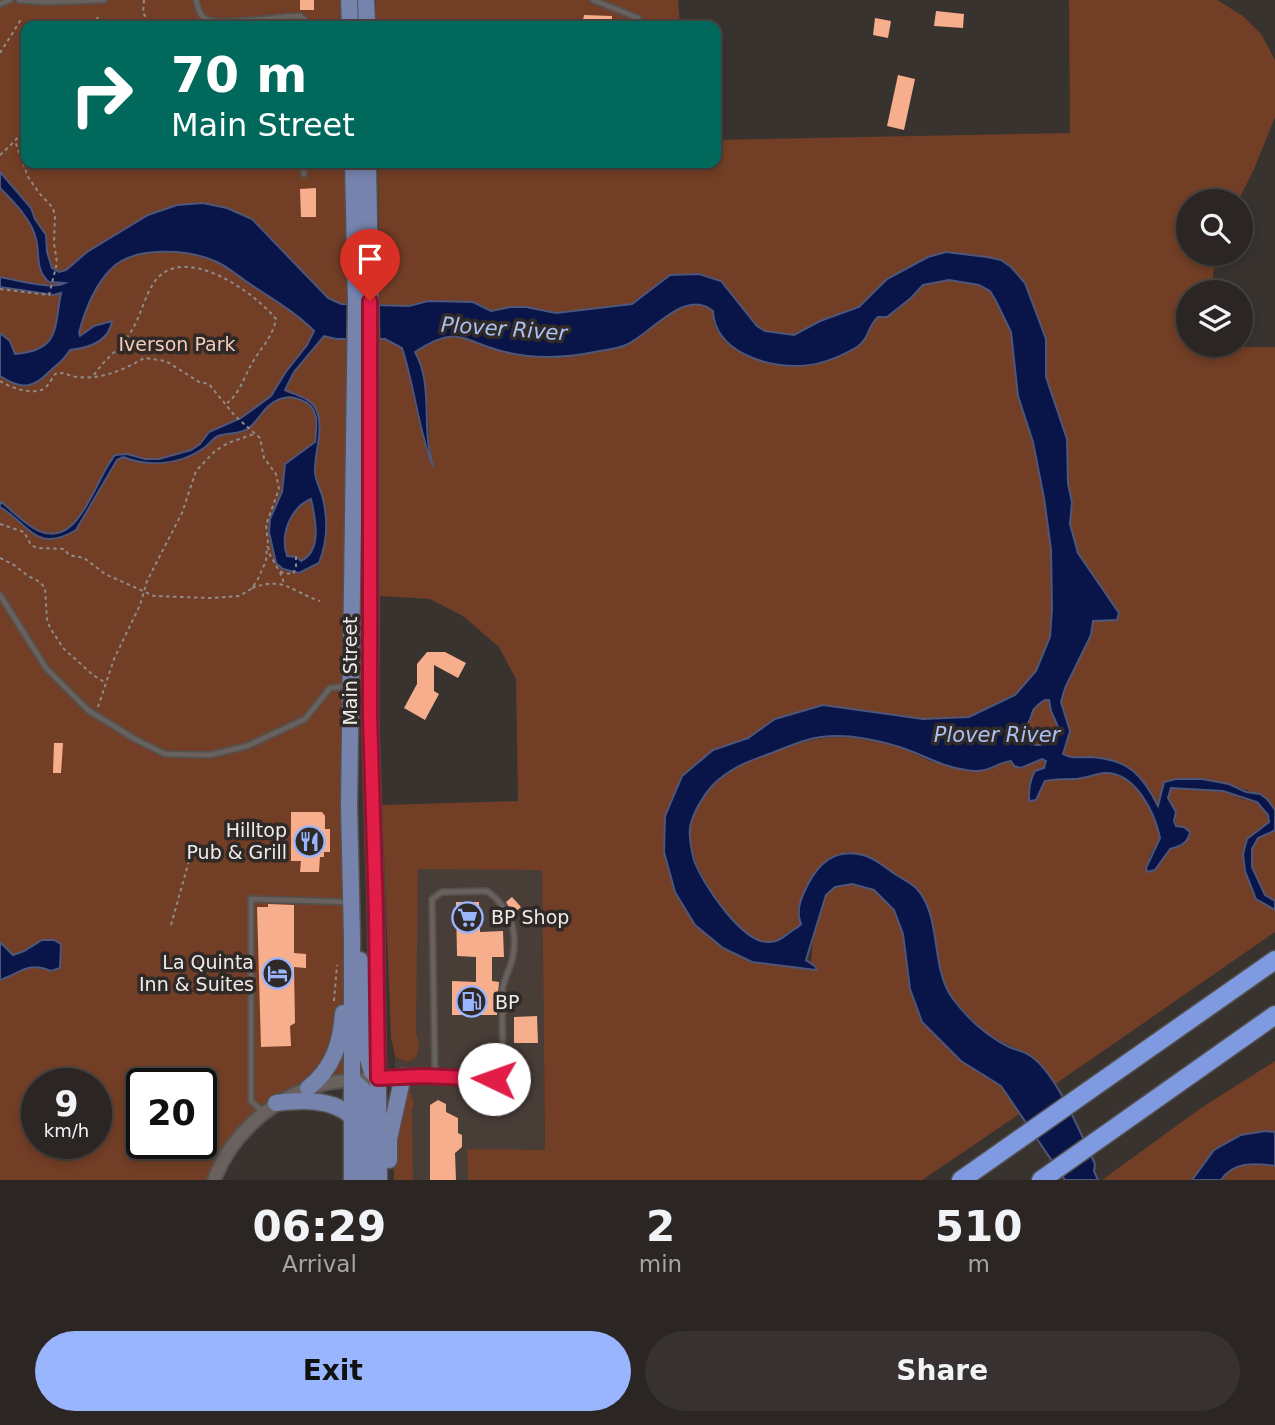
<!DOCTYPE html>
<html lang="en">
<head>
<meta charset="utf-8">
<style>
	body { margin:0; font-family:"DejaVu Sans",sans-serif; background:#373231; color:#f1f3f6; height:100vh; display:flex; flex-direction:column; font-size:26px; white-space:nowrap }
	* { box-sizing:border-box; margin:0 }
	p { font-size:23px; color:#a6a5a6 }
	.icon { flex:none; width:38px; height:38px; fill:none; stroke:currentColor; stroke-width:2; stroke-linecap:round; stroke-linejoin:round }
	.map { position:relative; height:1180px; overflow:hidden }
	.side { display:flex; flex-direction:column; background:#2b2624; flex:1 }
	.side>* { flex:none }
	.hud { position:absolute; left:21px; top:21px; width:700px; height:147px; border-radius:14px; box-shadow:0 4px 10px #0003,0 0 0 2px #474341; background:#00695c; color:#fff; overflow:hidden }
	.controls { position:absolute; left:1176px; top:189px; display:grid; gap:14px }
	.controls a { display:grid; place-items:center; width:77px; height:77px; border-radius:50%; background:#2b2624; box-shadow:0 4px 10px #0003,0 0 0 2px #474341; font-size:35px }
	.speed { position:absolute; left:21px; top:1068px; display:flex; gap:14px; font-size:35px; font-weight:700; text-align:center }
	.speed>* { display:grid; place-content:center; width:91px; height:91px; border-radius:50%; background:#2b2624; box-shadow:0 4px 10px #0003,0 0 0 2px #474341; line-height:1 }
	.speed small { font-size:18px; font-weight:400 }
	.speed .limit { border:4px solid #111; border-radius:10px; background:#fff; color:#111 }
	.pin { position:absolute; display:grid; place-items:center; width:60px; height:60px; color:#fff; margin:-72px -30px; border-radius:50% 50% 50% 0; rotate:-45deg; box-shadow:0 0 7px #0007 }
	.pin .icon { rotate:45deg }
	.me { position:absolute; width:77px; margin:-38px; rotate:273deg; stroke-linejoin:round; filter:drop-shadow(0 0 5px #0008) }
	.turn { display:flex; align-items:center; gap:24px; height:147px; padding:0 35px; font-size:32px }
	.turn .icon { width:91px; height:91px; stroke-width:2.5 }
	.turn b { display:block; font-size:49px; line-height:60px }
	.eta { display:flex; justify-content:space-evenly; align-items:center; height:119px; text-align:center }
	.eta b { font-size:42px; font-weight:600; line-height:49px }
	.primary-button { display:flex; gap:14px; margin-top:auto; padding:14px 35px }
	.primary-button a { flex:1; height:80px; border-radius:42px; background:#99b5fd; color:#111; font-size:28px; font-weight:600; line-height:80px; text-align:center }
	.primary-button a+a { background:#373231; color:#f1f3f6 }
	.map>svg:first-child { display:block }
	.built { fill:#483d37 }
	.green { fill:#723e25; fill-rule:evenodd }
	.water { fill:#091549; stroke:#4e5679; stroke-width:2; fill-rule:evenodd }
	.building { fill:#f7ae8c }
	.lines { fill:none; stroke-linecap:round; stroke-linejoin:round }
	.service-casing { stroke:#56514f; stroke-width:8 }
	.tertiary-casing { stroke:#56514f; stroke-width:16 }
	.primary-casing { stroke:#56514f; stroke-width:19 }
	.motorway-casing { stroke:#56514f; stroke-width:21 }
	.path { stroke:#908b89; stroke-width:2; stroke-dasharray:3.5 3.5; stroke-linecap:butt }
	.service { stroke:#68615e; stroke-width:4.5 }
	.tertiary { stroke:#68615e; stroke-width:12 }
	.primary { stroke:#7683ad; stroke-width:16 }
	.motorway { stroke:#7f9ae1; stroke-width:18 }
	.route-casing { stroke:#92132f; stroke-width:18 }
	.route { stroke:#e11d48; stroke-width:12 }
	.labels { text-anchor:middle; stroke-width:7; stroke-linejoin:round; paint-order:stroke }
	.park-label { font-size:19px; fill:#f3cbb9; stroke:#2f2927 }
	.street-label { font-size:19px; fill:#f0ecea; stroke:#2f2927 }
	.poi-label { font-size:19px; fill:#f0ecea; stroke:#2f2927; text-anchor:end }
	.water-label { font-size:21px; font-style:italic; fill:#abc0f3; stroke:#2f2927 }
</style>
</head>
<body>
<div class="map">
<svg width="1275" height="1180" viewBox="0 0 1275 1180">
	<rect width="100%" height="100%" fill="#393330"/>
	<path class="built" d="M385,869H542L545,1151L467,1149L468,1180H394L395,1056L391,1037Z"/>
	<path class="green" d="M0,0H349L350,26H26V163H353L352,1080L333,1082L264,1113L214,1180H0ZM37,1083H96V1143H37ZM142,1083H201V1143H142Z
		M376,0H678L680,26H376Z
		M1069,0H1217L1243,16L1261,34L1275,60V117L1254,169L1238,201H1188V254H1217L1213,274V292H1188V345H1215L1216,347H1275V810C1255,782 1208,782 1176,779L1162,796L1158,807C1144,778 1123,759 1090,757C1080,757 1071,759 1063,754L1070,731L1061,702L1065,688L1091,635L1092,621H1107L1119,613L1078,553L1070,524L1072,502L1068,484V463L1060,419L1046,377V339L987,257L946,252L928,257L887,279L859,307L820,321L794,335L765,331L757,326L722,282L670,275L632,304L589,311L556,314L526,307H511L491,311L473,302L428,301L409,306L380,304L378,163H716V140L1070,133Z
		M949,280L979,285L990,291L1011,332L1018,396L1033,442L1050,533L1052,609L1050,637L1036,671L1015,695L969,717L923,719L823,705L775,719L749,738L713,750L665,816L723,948L753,962L815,970L811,963L813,938L826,896L835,887L852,884L874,890L894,910L903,934L910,989L961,1061L1001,1086L1021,1113L922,1180H468L467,1149L545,1150L542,870L418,869L416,1033C423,1050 416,1071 395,1056L391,1037L382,805L518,801L516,679L499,647L463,616L430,599L380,596L379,339H385L402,348C414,386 416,427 432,462C426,430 432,380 415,352C460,323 461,342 504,352C534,358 565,358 595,352C605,350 617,349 626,345C650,335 686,287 713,311L714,325L725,342L749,356L770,363L870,324L878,317C902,317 909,292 926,285C932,282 941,282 949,280Z
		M364,548L365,710H362L358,660Z
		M1045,700H1050C1051,709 1059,725 1058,732C1054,747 1026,749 1025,731C1025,727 1030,715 1032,711C1035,706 1041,703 1045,700Z
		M833,737L855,738L897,746L932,762L993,769C1002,760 1010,761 1021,768L1042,759L1047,761L1044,768L1035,771L1036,800L1045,781C1055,779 1062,779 1072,779C1081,780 1093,774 1104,773C1135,771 1155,813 1160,838L1149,857L1155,870L1170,848L1181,846C1177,829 1176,813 1168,798L1171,788L1223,791L1242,799L1257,802L1268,815L1269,822L1247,839L1243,854L1245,871L1256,899L1275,910V932L1054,1085L1030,1055L986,1034L953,999L942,979L933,929L897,875L880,863L847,852L801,924L771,943C766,942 759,941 755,940C739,933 725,910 715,896C703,878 686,849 691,826C703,768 781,743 833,737Z
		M1275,828V901L1265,895L1252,867V849L1258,838Z
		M1275,1061V1180H1102L1201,1108Z
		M410,1091L414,1103L412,1111L413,1180H394V1114L407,1092Z"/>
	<path class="water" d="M0,172L31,208L35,219L46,235L47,252L52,268L59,272L66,270L87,252L148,215L177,205L203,203L227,208L252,219L328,298L341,304L409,306L428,301L473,302L491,311L511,307H526L556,313L632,304L670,275L699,274L721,281L757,326L765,331L794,335L820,321L859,307L887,279L928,257L946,252L987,257L1001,260L1011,267L1025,283L1046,339V377L1067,439L1068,484L1072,502L1070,524L1078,553L1119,613L1117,620L1093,621L1091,635L1065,688L1061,702L1070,731L1063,754C1071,759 1080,757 1090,757C1128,759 1142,774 1158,806L1164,782L1176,779H1202L1229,784L1246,792L1260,794L1267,799L1275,810V828L1274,831L1258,838L1252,849V867L1265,895L1275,901V910L1256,899L1245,871L1243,854L1247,839L1269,822L1268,815L1257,802L1223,791L1171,788L1168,798L1176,812L1174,821L1176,826L1184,827L1190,832C1188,843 1181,846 1170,849L1155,870L1147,872L1146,868L1160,838C1155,813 1135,771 1104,773C1094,774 1082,780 1072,779C1062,779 1055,779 1045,781L1036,800L1029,801C1029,790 1029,781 1035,771L1044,768L1046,761L1042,759L1021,768L1014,766L1011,761C992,764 990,774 966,770C938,766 921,753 896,746C869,738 834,732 807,740C793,744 780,750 766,755C746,762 727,770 712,786C703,796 692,814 690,828C689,836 692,852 694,860C702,883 743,945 770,942C781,942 789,931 798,927L801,924C795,910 802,896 808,884C819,863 834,850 858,854C872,856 883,866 895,874C902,879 912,883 917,889C942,916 930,968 953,999C968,1019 987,1036 1009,1047C1016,1050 1023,1051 1029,1055C1056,1071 1081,1135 1095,1164L1094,1171L1098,1180H1065L1001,1086L961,1061L922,1022L910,989L903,934L894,910L874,890L852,884L835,887L826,895L806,960L816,967V970L752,962L723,948L695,925L675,892L664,852L665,816L682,776L713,750L748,738L775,719L823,705L923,719L969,717L1015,695L1036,671L1050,637L1052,609L1051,549L1044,498L1033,442L1018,396L1011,332L996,301L990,291L979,285L949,280L923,285L911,298L887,317H878C867,327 870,338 857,347C840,357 819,365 800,366C764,367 715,351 713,311C685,287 650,335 626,345C617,349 604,350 595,352C565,358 534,359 505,352C462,342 459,323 415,352C430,378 425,412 428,440C429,449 431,458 433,467C418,429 415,388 402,348L385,339H336L324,336L294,372L285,390C295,395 311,398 316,409C325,428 314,453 315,473C316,482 321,490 323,499C328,520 327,543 319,563L299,573L283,569L276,563L269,532L270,519L282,492L285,464L315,442C317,425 320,407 301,400C292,397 289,396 280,399C264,405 261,418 249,428C240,435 228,432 218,436C212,439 207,447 201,450C178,465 148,467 123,457L117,460L76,530C36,554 30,525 0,507V501C13,511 24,524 39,531C80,549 95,478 115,455L127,454L145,459H159L191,450L200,444L209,432L241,418L271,396L285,373L307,345L314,331C296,313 274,300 253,286C241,279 230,268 217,262C189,249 133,245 110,270C94,287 85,310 79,333L80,336L94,326L112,321C109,342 89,348 70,350C65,359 58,364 50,371C33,389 22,390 0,376V333L10,341L15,354C60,350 54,329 61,293L54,295L0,287V277C17,280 51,290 65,283L49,282C35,270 40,255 36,239C32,220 13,201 0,188ZM311,499C315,518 323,550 301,561L297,557L287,556C280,535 290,508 311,499ZM1045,700H1049L1051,711L1059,729C1053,744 1030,754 1025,733C1024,727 1029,723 1031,717C1033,712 1031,711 1036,707C1038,704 1042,702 1045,700Z
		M42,940H54L61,944L60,968L51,971C29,961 20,973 0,980V942L13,955L24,951Z
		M1265,1131L1275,1132V1166C1255,1163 1234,1161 1221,1180H1192L1214,1150L1241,1135Z"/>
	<path class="building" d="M300,0H314V10H300Z
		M936,11L964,14L963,28L934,26Z
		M584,15L612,16V26H582Z
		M875,18L891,21L888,38L873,35Z
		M898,75L915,79L904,130L887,126Z
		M316,188V217H301L300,189Z
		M427,652H445L466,663L458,678L434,665V691L439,694L425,720L404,708L417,684V664Z
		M54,743H63L61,773H53Z
		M291,812H322L325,816V829H330V852H324V857H320L319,872H300L301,861H291Z
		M512,897L521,907L513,914L506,902Z
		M456,902H479L480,932L503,931L504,957H492V981L499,982L497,1015H452V981L476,982V957L457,956Z
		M268,904L294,905V953L306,954V968L294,967L295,1023L290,1026L291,1046L261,1047L257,907H268Z
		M537,1016L538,1043H514V1017Z
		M438,1100L446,1104V1112L458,1118V1133L462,1135V1147L455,1153L456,1180H430V1105Z"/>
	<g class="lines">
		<defs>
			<path id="service" d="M19,0L45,2L104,0
				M196,0C198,6 199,16 206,19C220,26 281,16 300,16L304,19V26
				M593,0L638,18
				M0,4L10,0
				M303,163L304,174
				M0,595L46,668L88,710L133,738L165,754L210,755L247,746L305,719L330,688L349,686
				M407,1076L493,1079L500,1078L503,1073L502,993C503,980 509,972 512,960C519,933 510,907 487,891L442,892L432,899L435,1076
				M262,1111L251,1101V899L347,902"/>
			<path id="tertiary" d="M214,1180C231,1135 272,1098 319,1085C338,1080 358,1080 378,1078"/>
			<path id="primary" d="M349,0L350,26
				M366,0L367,26
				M368,163L371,342L370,715L376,915L379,1180
				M360,960L363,966L366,1052L372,1072
				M352,1080L362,1089L365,1098V1180
				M308,1088C333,1069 341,1043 343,1013
				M276,1103C301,1100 333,1098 352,1117
				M389,1160V1139L403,1076
				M352,1180V938L349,806L356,301L353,163"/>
			<path id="motorway" d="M961,1180L1275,960
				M1041,1180L1275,1015"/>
		</defs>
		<use href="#service" class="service-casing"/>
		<use href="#tertiary" class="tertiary-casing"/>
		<use href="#primary" class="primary-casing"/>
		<use href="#motorway" class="motorway-casing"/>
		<path class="path" d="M144,0L143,13L152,26
			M94,26L98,17
			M0,53L22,18
			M0,155L15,141L26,125
			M0,289L49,295L57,263L54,243L55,216L53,208L39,193L28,177L15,141
			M94,375C105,358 122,348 132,330C141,315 145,295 155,281C185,242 255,293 276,319C273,337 259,350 251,365C243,379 240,393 227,403
			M0,381C11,388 33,396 45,388C49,385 52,378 55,374C64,371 68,376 77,377C100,380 124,370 144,358L166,361L199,382L209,384L235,416L260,438L264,458L276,474L279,489L266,525L269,553L278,569L283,573L293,574L296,568V555
			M0,524L24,532L31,545L37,548L64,549L69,555L84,558L105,574L154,596L211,598L239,596L251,589L257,581L266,561L267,546
			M0,558L14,565L28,576L40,582L45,588L47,619L50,628L64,649L93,675L106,683
			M280,572L284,583
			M252,588C284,576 292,592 320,601
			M98,707L114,659L140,605L147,581L182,513L196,471L215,451L228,443L254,434
			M171,925L194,843
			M334,1001L337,965"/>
		<use href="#service" class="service"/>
		<use href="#tertiary" class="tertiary"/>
		<use href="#primary" class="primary"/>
		<use href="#motorway" class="motorway"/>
	</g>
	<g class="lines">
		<defs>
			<path id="route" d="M370,301V715L376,915L378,1078L423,1076L494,1079"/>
		</defs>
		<use href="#route" class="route-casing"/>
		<use href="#route" class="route"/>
	</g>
	<defs>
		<symbol id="restaurant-ring" viewBox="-11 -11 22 22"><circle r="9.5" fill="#2f2927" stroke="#99b5fd" stroke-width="1.5"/><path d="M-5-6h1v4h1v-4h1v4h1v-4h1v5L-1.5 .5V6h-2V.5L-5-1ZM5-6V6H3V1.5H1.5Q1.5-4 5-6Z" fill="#99b5fd"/></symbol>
		<symbol id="supermarket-ring" viewBox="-11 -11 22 22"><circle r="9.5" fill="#2f2927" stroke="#99b5fd" stroke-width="1.5"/><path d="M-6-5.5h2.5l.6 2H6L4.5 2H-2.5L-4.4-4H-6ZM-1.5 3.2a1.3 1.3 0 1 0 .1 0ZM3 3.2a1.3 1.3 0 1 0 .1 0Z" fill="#99b5fd"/></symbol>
		<symbol id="hotel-ring" viewBox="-11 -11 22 22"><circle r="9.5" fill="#2f2927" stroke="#99b5fd" stroke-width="1.5"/><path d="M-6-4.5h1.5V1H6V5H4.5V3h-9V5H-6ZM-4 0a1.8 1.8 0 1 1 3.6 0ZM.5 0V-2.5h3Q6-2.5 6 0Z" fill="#99b5fd"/></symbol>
		<symbol id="fuel-ring" viewBox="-11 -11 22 22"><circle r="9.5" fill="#2f2927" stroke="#99b5fd" stroke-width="1.5"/><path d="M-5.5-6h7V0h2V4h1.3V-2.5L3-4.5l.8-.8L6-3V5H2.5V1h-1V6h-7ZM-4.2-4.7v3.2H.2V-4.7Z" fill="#99b5fd"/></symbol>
	</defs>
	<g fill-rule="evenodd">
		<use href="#restaurant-ring" x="292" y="824" width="35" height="35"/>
		<use href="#supermarket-ring" x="450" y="900" width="35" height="35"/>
		<use href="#hotel-ring" x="260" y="956" width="35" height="35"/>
		<use href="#fuel-ring" x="454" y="984" width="35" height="35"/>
	</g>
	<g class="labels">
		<g class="park-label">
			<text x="177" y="351">Iverson Park</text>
		</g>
		<g class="street-label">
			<text transform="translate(350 671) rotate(-90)" y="7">Main Street</text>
		</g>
		<g class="poi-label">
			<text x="287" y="837">Hilltop<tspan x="287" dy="22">Pub &amp; Grill</tspan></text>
			<text x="491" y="924" text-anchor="start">BP Shop</text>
			<text x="254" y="969">La Quinta<tspan x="254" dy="22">Inn &amp; Suites</tspan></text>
			<text x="495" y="1009" text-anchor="start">BP</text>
		</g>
		<g class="water-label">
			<text transform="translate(504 329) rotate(4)" y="7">Plover River</text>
			<text x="997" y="742">Plover River</text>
		</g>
	</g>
</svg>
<div class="controls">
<a><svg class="icon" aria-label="search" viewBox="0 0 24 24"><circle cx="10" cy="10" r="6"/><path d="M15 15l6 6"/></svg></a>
<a><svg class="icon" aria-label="layers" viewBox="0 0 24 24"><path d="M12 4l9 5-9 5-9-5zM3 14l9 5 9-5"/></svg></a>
</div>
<div class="speed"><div>9<small>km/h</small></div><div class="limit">20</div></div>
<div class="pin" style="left:370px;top:301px;background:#d93025"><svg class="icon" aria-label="arrive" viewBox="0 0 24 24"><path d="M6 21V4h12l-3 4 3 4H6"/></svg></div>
<svg class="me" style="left:494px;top:1079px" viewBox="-20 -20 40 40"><circle r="19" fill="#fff"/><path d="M0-13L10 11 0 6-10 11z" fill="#e11d48"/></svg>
<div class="hud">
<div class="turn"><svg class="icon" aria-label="right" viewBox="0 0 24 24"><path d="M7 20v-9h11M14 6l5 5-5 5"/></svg><div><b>70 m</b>Main Street</div></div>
</div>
</div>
<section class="side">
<div class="eta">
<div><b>06:29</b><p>Arrival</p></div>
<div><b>2</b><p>min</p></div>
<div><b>510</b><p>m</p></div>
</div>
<div class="primary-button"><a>Exit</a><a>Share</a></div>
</section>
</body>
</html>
